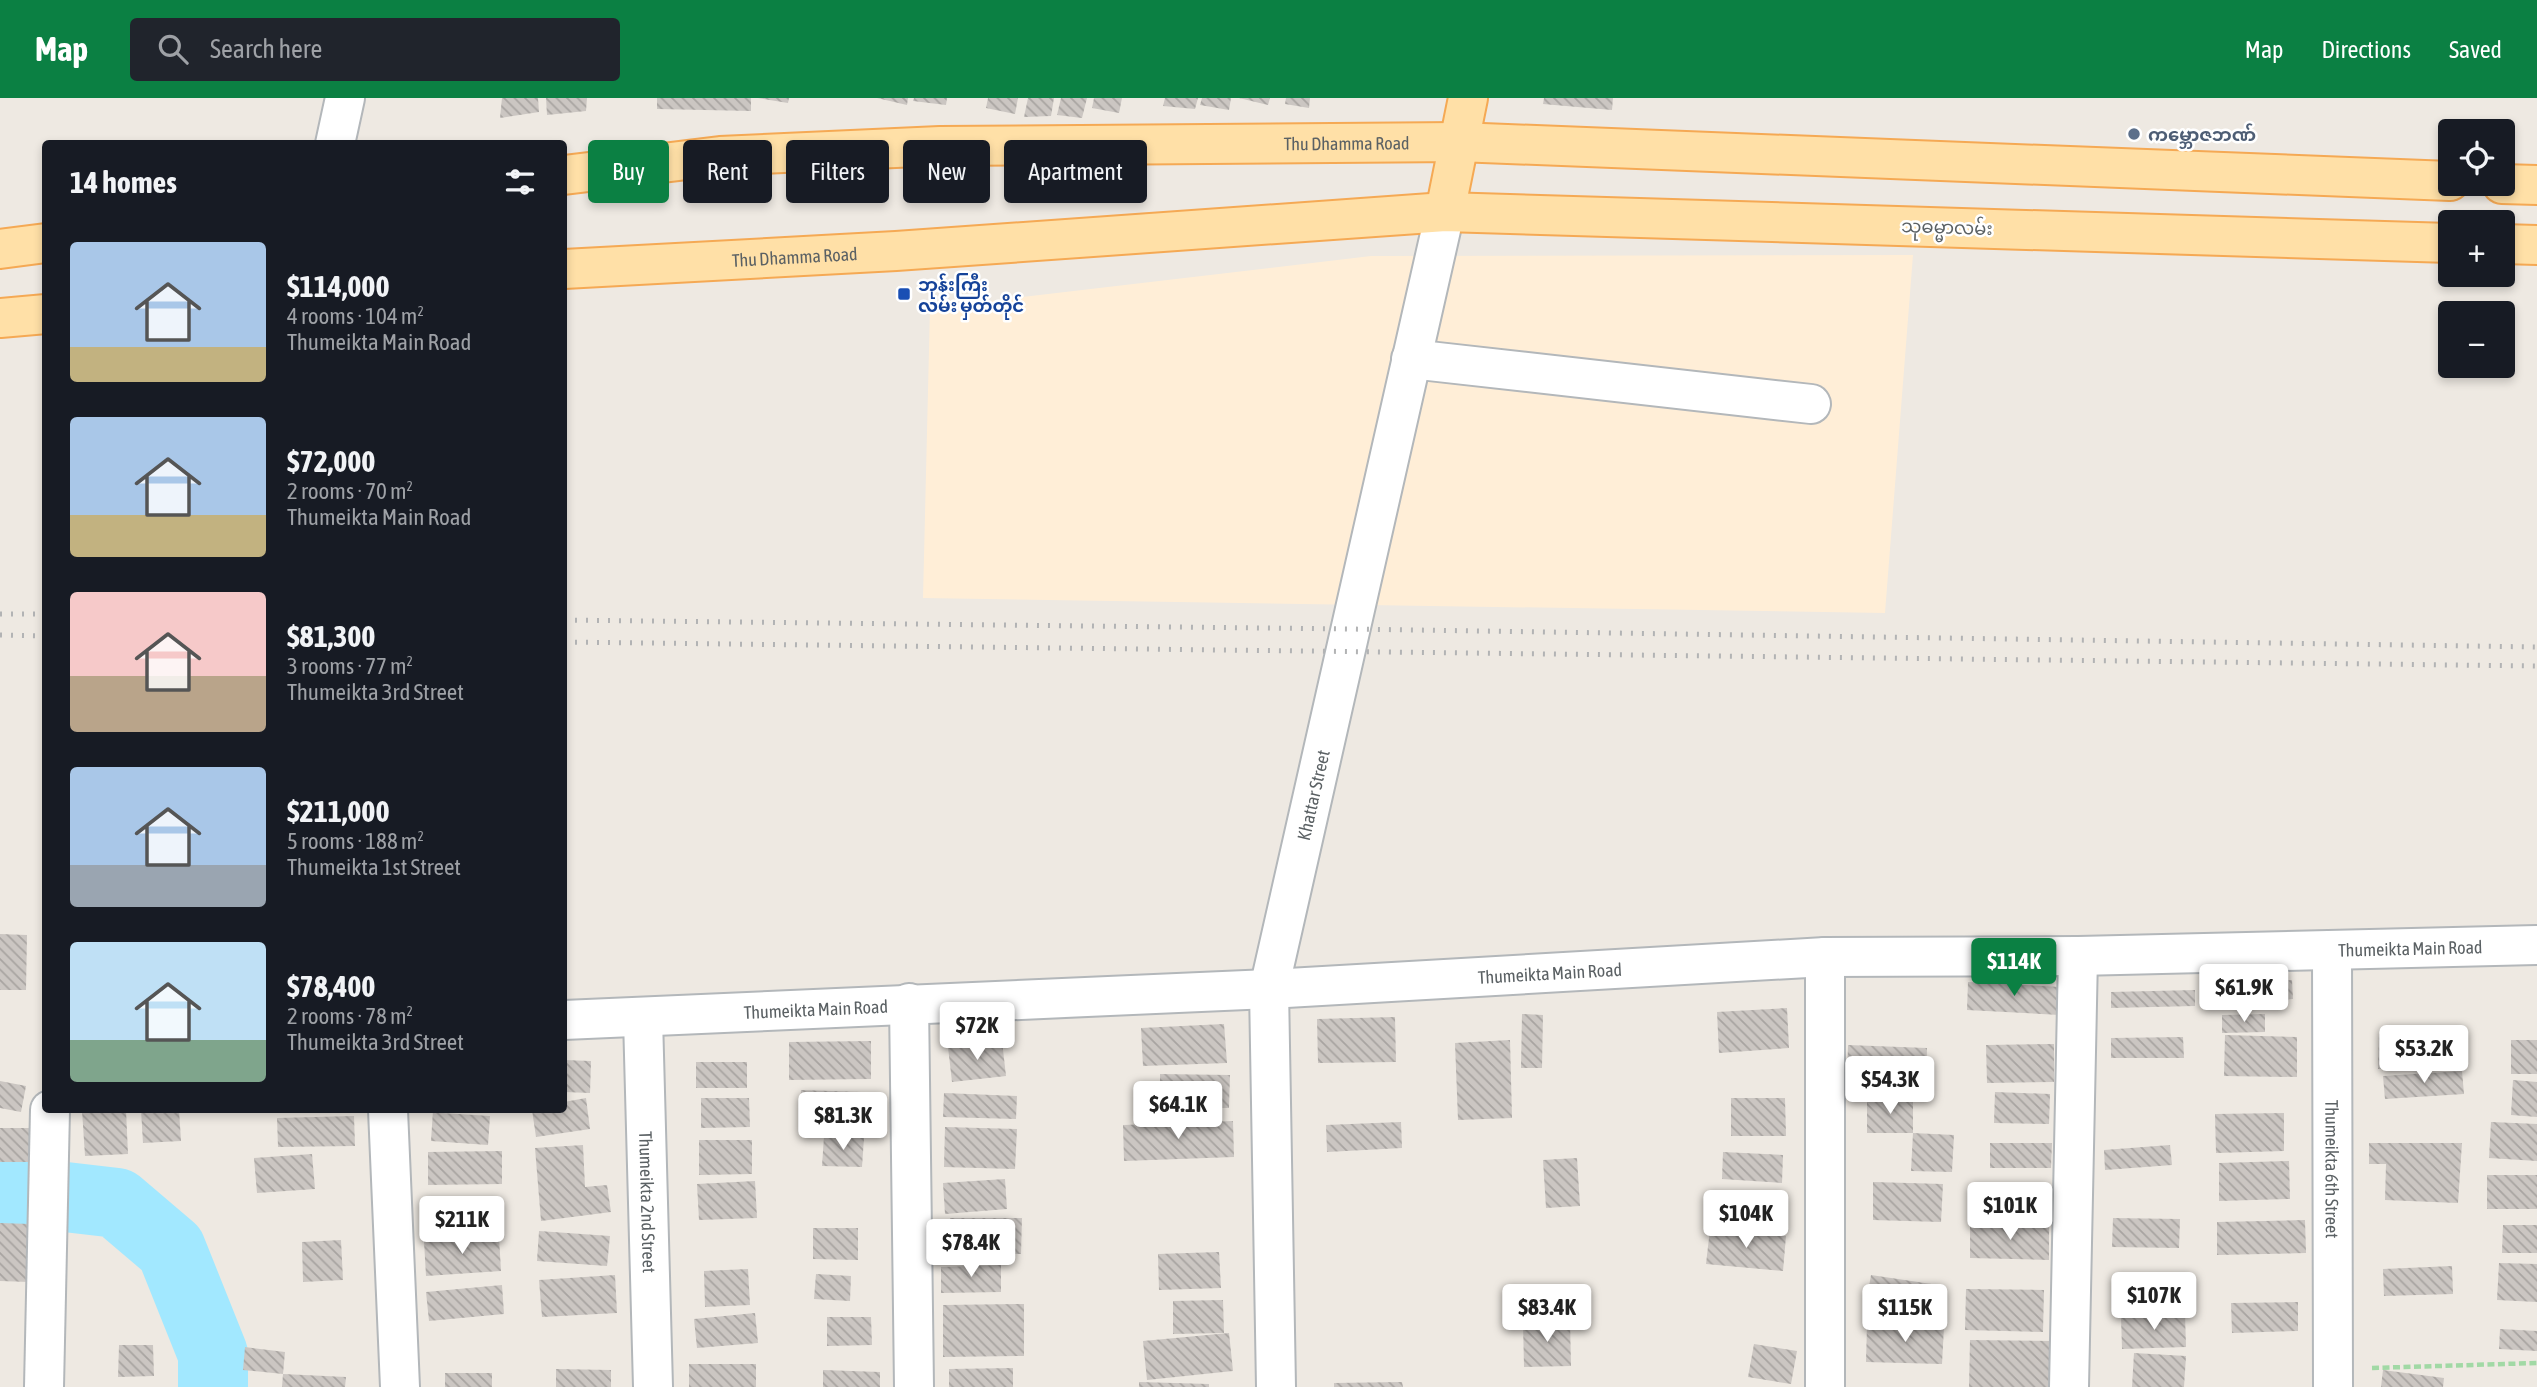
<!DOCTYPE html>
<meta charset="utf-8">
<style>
body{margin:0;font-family:"Asap Condensed","Noto Sans Myanmar",sans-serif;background:#20242c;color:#f1f3f6;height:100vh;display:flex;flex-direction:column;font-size:26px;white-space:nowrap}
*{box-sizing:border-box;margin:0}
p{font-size:23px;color:#9ea1a6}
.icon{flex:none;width:38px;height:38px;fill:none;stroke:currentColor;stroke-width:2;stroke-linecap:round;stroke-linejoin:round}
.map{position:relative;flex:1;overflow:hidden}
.side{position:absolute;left:42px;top:42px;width:525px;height:973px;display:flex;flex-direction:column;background:#171b24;border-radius:7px;box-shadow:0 4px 10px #0003}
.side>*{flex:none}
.banner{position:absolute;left:588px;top:42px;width:665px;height:63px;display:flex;gap:14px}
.buttons{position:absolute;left:2438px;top:21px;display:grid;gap:14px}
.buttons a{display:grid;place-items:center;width:77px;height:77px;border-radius:7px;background:#171b24;box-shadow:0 4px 10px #0003;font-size:35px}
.price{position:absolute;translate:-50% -60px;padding:0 16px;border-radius:7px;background:#fff;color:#222;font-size:23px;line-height:46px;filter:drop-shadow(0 2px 4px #0008)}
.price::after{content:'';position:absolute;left:50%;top:42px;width:21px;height:16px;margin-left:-10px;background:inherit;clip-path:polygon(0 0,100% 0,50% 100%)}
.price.selected{background:#0b8043;color:#fff}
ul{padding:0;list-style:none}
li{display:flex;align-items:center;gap:21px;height:175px;padding:0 28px}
li span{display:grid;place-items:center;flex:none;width:196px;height:140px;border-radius:7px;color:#555}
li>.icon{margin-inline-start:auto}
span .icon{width:84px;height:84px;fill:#fffc;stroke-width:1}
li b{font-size:30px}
h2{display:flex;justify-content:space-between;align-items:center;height:84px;padding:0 28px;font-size:30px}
.chip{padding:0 24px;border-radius:7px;background:#171b24;box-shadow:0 4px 10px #0003;font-size:24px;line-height:63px}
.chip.selected{background:#0b8043;color:#fff}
header{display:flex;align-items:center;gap:42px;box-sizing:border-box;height:98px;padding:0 35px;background:#0b8043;color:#fff}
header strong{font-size:33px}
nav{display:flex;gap:38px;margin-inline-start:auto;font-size:24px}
.search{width:490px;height:63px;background:#20242c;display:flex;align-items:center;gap:18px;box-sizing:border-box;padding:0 24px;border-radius:7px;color:#9ea1a6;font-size:26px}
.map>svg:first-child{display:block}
.commercial{fill:#ffeed7}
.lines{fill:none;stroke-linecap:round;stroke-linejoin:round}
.river{stroke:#a2e8ff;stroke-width:70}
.building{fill:url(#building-back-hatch)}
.minor-casing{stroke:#b3b7ba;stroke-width:42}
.major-casing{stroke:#f5a954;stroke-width:42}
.path{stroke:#a1d9a5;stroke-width:4.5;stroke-dasharray:7 3.5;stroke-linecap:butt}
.minor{stroke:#fff;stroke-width:38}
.major{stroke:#ffe0a7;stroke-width:38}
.rail{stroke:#b2b3b4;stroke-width:5;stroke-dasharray:2 9;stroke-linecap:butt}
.service-dot{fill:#5c6f8a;stroke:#fff;stroke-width:2.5}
.transit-dot{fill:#1a4fb4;stroke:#fff;stroke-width:2.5}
.labels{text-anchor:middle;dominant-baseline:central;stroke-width:5;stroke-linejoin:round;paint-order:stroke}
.service-label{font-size:18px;font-weight:bold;fill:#4e5e75;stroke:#fff;text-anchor:start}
.street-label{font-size:18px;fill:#5b6164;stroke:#fff}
.transit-label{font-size:18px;font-weight:bold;fill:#164399;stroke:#fff;text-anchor:start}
</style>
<header>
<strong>Map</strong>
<div class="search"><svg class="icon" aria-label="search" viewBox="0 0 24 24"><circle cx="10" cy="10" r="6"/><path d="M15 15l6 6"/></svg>Search here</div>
<nav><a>Map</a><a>Directions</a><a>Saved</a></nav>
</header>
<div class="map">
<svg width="2537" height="1289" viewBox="0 0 2537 1289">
<defs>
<pattern id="building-back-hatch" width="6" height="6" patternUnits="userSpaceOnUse" patternTransform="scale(1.75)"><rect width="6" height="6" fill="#cbc6c2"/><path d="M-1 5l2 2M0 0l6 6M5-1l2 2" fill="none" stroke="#a8a4a1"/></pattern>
</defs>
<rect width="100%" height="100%" fill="#eee9e2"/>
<!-- commercial -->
<path class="commercial" d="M1913 157 1885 515 923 500 930 210 1371 158Z"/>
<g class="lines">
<!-- river -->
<path class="river" d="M0 1095H31L117 1105 171 1151 213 1256V1289"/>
</g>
<!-- building -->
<g class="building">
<path d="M502 0H538L539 14 500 20Z"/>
<path d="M546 0H587L586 13 547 17Z"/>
<path d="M657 0H751V13L657 11Z"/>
<path d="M758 0H789L788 5Z"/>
<path d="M877 0H908L907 7Z"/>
<path d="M914 0H947L946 7 913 3Z"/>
<path d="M988 0H1018L1015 16 986 10Z"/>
<path d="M1028 0H1054L1051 18 1024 19Z"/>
<path d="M1061 0H1087L1082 20 1057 17Z"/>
<path d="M1094 0H1122L1119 15 1092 10Z"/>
<path d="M1165 0H1198L1195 11 1163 8Z"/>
<path d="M1202 0H1231L1229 12 1200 7Z"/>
<path d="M1239 0H1270L1268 7Z"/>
<path d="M1286 0H1310L1309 10 1285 6Z"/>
<path d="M1544 0H1613L1612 12 1543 6Z"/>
<path d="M0 836 27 837 26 892H0Z"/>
<path d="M2292 882 2293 901 2220 907 2218 887Z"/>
<path d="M1968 884 2061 889 2060 917 1967 912Z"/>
<path d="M2195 892V908L2111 910V894Z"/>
<path d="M1787 910 1789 950 1719 955 1717 914Z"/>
<path d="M1522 916 1543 917 1542 970H1521Z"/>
<path d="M2265 916V934L2222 935V917Z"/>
<path d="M1395 919 1396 964 1318 965 1317 921Z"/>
<path d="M1224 926 1227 965 1143 968 1141 930Z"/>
<path d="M2379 936 2455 937 2454 972 2378 971Z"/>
<path d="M2225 937 2297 939V979L2224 978Z"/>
<path d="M2183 939 2184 960H2111V940Z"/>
<path d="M1510 942 1512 1020 1458 1022 1455 945Z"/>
<rect x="2511" y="942" width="26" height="34"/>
<path d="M871 943V981L789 982V944Z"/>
<path d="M1002 943 1006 978 952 984 948 949Z"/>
<path d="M2054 946V984L1987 985 1986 947Z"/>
<path d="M1848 947 1927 950 1926 985 1847 981Z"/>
<path d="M564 962 591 963 590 995 564 994Z"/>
<rect x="696" y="964" width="51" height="26"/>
<path d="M2462 973 2464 996 2385 1001 2383 978Z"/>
<path d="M1160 976 1230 977 1229 1010H1160Z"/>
<path d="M2513 982 2537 984V1019L2511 1017Z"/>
<path d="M0 983 26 988 21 1014 0 1010Z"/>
<path d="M801 992 861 994 860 1027 799 1025Z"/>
<path d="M1995 994 2050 996 2049 1026 1994 1025Z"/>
<path d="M944 995 1017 998 1016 1021 943 1019Z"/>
<path d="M586 1000 590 1031 536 1039 532 1012H564V1004Z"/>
<path d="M701 1000H749L750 1029 701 1030Z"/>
<path d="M1731 1000H1785L1786 1038H1731Z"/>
<rect x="1867" y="1000" width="46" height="35"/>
<path d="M82 1012H126L128 1056 85 1058Z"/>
<path d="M141 1012H179L181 1043 143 1045Z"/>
<path d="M433 1012H497V1014L442 1015 490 1018 488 1047 431 1043Z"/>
<path d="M2284 1015V1053L2216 1055 2215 1016Z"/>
<path d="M354 1018 355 1048 278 1049 277 1020Z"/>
<path d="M1233 1023 1234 1059 1124 1063 1123 1027Z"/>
<path d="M1401 1024 1402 1050 1327 1054 1326 1027Z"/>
<path d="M2491 1024 2537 1026V1063L2489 1060Z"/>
<path d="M945 1029 1017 1031 1015 1071 944 1069Z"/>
<path d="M0 1030H34L33 1064H0Z"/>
<path d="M1913 1035 1954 1037 1952 1074 1911 1073Z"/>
<path d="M824 1038 864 1040 862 1069 822 1068Z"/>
<path d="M699 1042H752V1076L699 1077Z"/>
<path d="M1990 1045H2052L2051 1070H1990Z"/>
<path d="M2369 1045H2462L2458 1105 2385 1102 2386 1066H2369Z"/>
<path d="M583 1047 585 1089 607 1087 611 1114 541 1123 535 1050Z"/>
<path d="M2170 1047 2172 1067 2105 1072 2104 1052Z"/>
<path d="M502 1053V1086L428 1087V1054Z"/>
<path d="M1723 1054 1783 1057 1782 1085 1722 1081Z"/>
<path d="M312 1056 315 1091 257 1095 254 1060Z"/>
<path d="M1577 1060 1580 1108 1546 1110 1543 1062Z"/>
<path d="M2289 1063 2290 1101 2219 1103V1065Z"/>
<rect x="2487" y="1077" width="50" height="34"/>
<path d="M1005 1081 1007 1111 945 1116 943 1085Z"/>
<path d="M755 1083 757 1120 699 1122 697 1086Z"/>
<path d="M1873 1084 1943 1086 1941 1124 1873 1122Z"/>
<path d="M950 1120H1022L1021 1156 949 1155Z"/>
<path d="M2113 1120 2180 1121 2179 1150 2112 1149Z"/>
<path d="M2305 1122 2306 1155 2217 1157V1124Z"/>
<path d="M0 1125 31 1126 29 1184 0 1183Z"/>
<path d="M1970 1126 2049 1127V1162L1970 1160Z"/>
<path d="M2503 1127H2537V1155H2502Z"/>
<path d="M813 1130H858V1162L813 1161Z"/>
<path d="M1710 1131 1786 1138 1783 1173 1706 1166Z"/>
<path d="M539 1133 610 1138 607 1168 537 1163Z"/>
<path d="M499 1139 501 1173 426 1178 424 1143Z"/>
<path d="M341 1142 343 1182 303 1184 302 1144Z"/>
<path d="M1219 1154 1221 1190 1159 1192 1158 1156Z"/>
<path d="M2499 1165 2537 1166V1204L2497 1202Z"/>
<path d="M1001 1167V1194L941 1195V1169Z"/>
<path d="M2452 1168 2453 1196 2384 1198 2383 1171Z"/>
<path d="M748 1171 750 1207 705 1209 704 1173Z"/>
<path d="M816 1176 851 1178 850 1203 814 1201Z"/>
<path d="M615 1177 617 1215 542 1219 539 1182Z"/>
<path d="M1871 1177 1938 1187 1933 1217 1866 1206Z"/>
<path d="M2178 1178V1207L2117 1208V1179Z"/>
<path d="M502 1187 504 1216 429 1223 426 1194Z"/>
<path d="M1966 1191 2044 1192 2043 1234 1965 1232Z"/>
<path d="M1223 1202 1224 1235 1173 1236V1203Z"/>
<path d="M2298 1204V1233L2232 1235 2231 1205Z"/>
<path d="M1024 1206V1258L943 1259V1207Z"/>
<path d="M755 1215 758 1245 697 1250 694 1221Z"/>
<path d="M2185 1217 2186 1249 2122 1251 2121 1219Z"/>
<path d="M827 1219H871L872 1247 827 1248Z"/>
<path d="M1570 1223 1571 1268 1524 1269 1523 1224Z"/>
<path d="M1867 1227 1944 1229 1942 1266 1866 1264Z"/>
<path d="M2500 1231 2537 1233V1253L2499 1251Z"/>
<path d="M1229 1235 1233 1273 1147 1282 1143 1243Z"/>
<path d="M1970 1242 2053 1243 2052 1289H1969Z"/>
<path d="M1754 1246 1797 1253 1791 1286 1748 1279Z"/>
<path d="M119 1247H153L154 1278 118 1279Z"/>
<path d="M245 1249 285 1254 283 1276 243 1272Z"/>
<path d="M2134 1255 2186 1258 2184 1289H2132Z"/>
<rect x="689" y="1266" width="67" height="23"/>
<path d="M1013 1270V1289H949V1271Z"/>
<path d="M556 1271 611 1272V1289H556Z"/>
<path d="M823 1272 880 1274V1289H823Z"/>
<path d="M2383 1272 2444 1280 2443 1289H2381Z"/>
<rect x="445" y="1275" width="47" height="14"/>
<path d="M283 1276 346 1279 345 1289H282Z"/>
<path d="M1139 1284 1209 1286V1289H1139Z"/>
<path d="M1402 1284 1403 1289H1334V1285Z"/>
</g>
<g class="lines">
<!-- minor casing -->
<g class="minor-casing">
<g id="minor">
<path d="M335 46 345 0"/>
<path d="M1411 261 1811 306"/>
<path id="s1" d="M2332 854 2333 1289"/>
<path d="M909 905 914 1289"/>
<path id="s2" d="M643 920 653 1289"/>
<path id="s3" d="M564 922 1269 891 1825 859 2078 858 2537 847"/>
<path d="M388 1012 400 1289"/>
<path d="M44 1289 50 1012"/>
<path id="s4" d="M1276 1289 1269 891 1445 114"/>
<path d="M1825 1289V859"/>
<path d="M2069 1289 2078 858"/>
</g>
</g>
<!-- major casing -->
<g class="major-casing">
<g id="major">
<path id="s5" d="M564 77 720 58 940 48 1458 44 2450 83"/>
<path d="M2502 86 2537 87"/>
<path d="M1445 114 1468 0"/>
<path d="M2502 146 2537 147"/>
<path d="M0 151 46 145"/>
<path id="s6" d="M564 171 896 153 1445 114 2450 145"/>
<path d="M0 220 46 216"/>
</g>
</g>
<!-- path -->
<path class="path" d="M2372 1270 2537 1265"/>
<!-- minor -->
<use href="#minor" class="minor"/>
<!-- major -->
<use href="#major" class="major"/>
<!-- rail -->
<g class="rail">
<path d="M0 516H46"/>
<path d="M564 522 1349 531 2537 549"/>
<path d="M0 537 46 538"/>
<path d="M564 544 2537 568"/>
</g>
</g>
<!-- markers -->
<circle class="service-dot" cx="2134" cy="36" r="7"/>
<rect class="transit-dot" x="897" y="189" width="14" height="14" rx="3.5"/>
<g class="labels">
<!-- service labels -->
<g class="service-label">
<text x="2148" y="36">ကမ္ဘောဇဘဏ်</text>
</g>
<!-- street labels -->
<g class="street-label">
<text stroke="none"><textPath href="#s5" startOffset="784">Thu Dhamma Road</textPath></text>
<text transform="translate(1947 129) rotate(2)">သုဓမ္မာလမ်း</text>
<text stroke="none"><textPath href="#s6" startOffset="231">Thu Dhamma Road</textPath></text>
<text stroke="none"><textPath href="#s4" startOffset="597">Khattar Street</textPath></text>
<text stroke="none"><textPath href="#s3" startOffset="1848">Thumeikta Main Road</textPath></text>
<text stroke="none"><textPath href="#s3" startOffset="987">Thumeikta Main Road</textPath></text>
<text stroke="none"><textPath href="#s3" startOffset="252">Thumeikta Main Road</textPath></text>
<text stroke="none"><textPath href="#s1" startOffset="217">Thumeikta 6th Street</textPath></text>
<text stroke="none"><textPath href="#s2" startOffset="184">Thumeikta 2nd Street</textPath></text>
</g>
<!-- transit labels -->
<g class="transit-label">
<text x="918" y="186">ဘုန်းကြီး<tspan x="918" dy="21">လမ်း မှတ်တိုင်</tspan></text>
</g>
</g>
</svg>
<div class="buttons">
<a><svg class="icon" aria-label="locate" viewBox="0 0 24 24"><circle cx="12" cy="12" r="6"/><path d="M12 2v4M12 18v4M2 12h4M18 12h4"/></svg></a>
<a>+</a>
<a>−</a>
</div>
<b class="price selected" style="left:2014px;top:900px">$114K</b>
<b class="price" style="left:2244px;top:926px">$61.9K</b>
<b class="price" style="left:977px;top:964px">$72K</b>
<b class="price" style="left:2424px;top:987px">$53.2K</b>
<b class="price" style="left:1890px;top:1018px">$54.3K</b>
<b class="price" style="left:1178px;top:1043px">$64.1K</b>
<b class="price" style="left:843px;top:1054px">$81.3K</b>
<b class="price" style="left:2010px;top:1144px">$101K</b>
<b class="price" style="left:1746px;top:1152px">$104K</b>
<b class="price" style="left:462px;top:1158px">$211K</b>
<b class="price" style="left:971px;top:1181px">$78.4K</b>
<b class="price" style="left:2154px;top:1234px">$107K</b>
<b class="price" style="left:1547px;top:1246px">$83.4K</b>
<b class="price" style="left:1905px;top:1246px">$115K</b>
<div class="banner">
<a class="chip selected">Buy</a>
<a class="chip">Rent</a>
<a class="chip">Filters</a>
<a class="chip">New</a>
<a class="chip">Apartment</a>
</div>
<section class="side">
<h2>14 homes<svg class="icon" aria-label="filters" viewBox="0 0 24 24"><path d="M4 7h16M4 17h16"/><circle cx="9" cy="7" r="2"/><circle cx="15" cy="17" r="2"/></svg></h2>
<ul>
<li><span style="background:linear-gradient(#a9c7e8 75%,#c2b280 0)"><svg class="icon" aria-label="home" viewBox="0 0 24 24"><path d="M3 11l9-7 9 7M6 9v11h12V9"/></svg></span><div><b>$114,000</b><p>4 rooms · 104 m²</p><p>Thumeikta Main Road</p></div></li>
<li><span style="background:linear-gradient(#a9c7e8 70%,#c2b280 0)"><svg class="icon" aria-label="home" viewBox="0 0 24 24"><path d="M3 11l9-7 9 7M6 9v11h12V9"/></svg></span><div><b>$72,000</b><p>2 rooms · 70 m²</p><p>Thumeikta Main Road</p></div></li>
<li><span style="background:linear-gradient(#f6c9c9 60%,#b9a48a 0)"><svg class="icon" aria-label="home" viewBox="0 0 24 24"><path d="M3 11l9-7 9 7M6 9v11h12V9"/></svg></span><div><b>$81,300</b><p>3 rooms · 77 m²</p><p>Thumeikta 3rd Street</p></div></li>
<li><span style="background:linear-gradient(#a9c7e8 70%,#9aa5b1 0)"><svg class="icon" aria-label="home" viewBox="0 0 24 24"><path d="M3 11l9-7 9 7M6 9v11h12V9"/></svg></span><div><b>$211,000</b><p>5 rooms · 188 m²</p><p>Thumeikta 1st Street</p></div></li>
<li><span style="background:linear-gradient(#bfe0f5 70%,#7fa58c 0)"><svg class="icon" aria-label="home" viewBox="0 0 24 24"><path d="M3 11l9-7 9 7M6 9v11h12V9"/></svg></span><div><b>$78,400</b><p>2 rooms · 78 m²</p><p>Thumeikta 3rd Street</p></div></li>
</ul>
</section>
</div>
